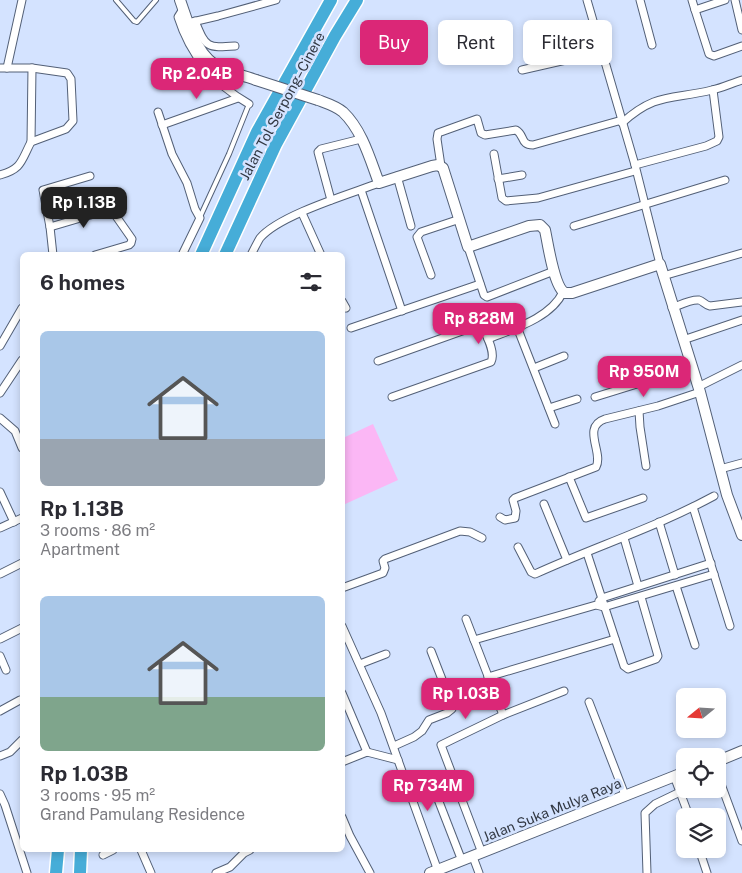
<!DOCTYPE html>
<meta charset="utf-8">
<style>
body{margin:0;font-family:"Public Sans",sans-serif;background:#f2f2f3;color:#2b2b33;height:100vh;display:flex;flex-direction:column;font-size:19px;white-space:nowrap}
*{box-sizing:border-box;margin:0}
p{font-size:16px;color:#7c7c81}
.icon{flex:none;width:28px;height:28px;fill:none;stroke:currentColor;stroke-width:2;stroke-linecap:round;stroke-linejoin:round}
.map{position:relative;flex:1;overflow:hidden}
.drawer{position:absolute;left:20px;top:252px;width:325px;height:600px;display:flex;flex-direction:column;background:#fff;border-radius:8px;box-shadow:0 2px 8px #0003}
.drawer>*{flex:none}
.banner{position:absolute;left:360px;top:20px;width:306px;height:45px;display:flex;gap:10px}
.needle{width:32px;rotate:252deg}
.controls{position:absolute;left:676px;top:688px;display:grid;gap:10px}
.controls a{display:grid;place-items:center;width:50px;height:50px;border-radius:8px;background:#fff;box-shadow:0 2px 8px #0003;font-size:25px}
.price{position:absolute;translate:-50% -42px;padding:0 11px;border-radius:10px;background:#db2777;color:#fff;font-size:16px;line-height:32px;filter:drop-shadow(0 1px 2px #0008)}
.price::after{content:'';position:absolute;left:50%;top:30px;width:15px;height:11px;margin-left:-8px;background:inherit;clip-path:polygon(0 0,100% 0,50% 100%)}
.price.active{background:#222;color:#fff}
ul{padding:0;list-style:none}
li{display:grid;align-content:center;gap:10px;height:265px;padding:0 20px}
li span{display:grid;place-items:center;height:155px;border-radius:8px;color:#555}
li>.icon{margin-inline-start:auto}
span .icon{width:90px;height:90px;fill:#fffc;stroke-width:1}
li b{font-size:21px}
h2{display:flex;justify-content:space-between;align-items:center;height:60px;padding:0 20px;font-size:21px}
.chip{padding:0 18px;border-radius:8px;background:#fff;box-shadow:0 2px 8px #0003;font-size:18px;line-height:45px}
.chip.active{background:#db2777;color:#fff}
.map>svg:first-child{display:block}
.green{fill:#fbb7f5}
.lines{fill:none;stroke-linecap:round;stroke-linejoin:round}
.lane-casing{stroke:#536077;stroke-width:6}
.street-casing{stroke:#536077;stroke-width:9}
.secondary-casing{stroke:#536077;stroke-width:12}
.highway-casing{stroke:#fff;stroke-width:15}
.lane{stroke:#fff;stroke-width:4}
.street{stroke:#fff;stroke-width:7}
.secondary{stroke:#fff;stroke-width:10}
.highway{stroke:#46add8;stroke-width:12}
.secondary-bridge-casing{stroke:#536077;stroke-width:12;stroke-linecap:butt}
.secondary-bridge{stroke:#fff;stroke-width:10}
.labels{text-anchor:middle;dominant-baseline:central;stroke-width:5;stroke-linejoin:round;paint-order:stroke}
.street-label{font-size:14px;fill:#323843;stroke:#d4e3ff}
</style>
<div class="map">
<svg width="742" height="873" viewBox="0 0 742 873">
<rect width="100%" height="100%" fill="#d4e3ff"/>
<!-- green -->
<path class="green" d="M373 424 398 480 343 505V438Z"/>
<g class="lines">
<!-- lane casing -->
<g class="lane-casing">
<g id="lane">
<path d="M116 0 134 21 137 22 156 0"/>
<path d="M200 217 229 154 249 104"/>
</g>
</g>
<!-- street casing -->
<g class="street-casing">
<g id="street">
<path d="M587 0 635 165 660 264"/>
<path d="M640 0 652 45"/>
<path d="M692 0 695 10 725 0"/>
<path d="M735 0 742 30"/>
<path d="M183 9 178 17C190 55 214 84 249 104"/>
<path d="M695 10 709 54 714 56 742 46"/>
<path d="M195 21C206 48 207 48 235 46"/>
<path d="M188 23 218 16 276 0"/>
<path d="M0 68H32L67 73 71 79 73 121 66 129 31 142C21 161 22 169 0 175"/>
<path d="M7 68 22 0"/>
<path d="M522 70 601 52"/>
<path d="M158 112 172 154 187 183 195 209 200 218 182 255"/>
<path d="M622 123C656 92 672 100 712 90 722 88 732 83 742 80"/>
<path d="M162 125 238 98"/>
<path d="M31 142 32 68"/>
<path d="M494 154 502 198 506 201 538 198 635 171"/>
<path d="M635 165 706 146 717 141 719 137 713 90"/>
<path d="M441 166 437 139 438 133 477 119 481 133 485 135 516 130C525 135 520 145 533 145L622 120"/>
<path d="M397 176 411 226"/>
<path d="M498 179 522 175"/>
<path d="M361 190 402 311"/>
<path d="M331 200 318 152 321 149 361 139"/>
<path d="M302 213 321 255"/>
<path d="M574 226 725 180"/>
<path d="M50 227 111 209 132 239 131 243 129 245 95 255"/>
<path d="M468 247 484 295 487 297 554 271"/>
<path d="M53 255 50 227 43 190 90 176"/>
<path d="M251 255C254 249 257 243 260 238 279 215 350 194 379 183"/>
<path d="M431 275 417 237 421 232 460 219"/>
<path d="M663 276 742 253"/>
<path d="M342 301 346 308"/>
<path d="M672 308C680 305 691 299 699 300 703 301 705 305 710 306L742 302"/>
<path d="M517 327 555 424"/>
<path d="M351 328 480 284"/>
<path d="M488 339C513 329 551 318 563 292"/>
<path d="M683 340 742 320"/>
<path d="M0 346 22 308"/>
<path d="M378 361 479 325 482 326C486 335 496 352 491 362L392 397"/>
<path d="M534 368 564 356"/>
<path d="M698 387 742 365"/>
<path d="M0 393 22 360"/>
<path d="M595 397 692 367"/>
<path d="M549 408 577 399"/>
<path d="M639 411 640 427 646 466"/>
<path d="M0 418 15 431 22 448"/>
<path d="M720 469 742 463"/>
<path d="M569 477 586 518 643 498"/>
<path d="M0 492 14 522"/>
<path d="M544 504 567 560"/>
<path d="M693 507 730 626"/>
<path d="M500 517 505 520 515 518 516 511 513 500 515 498 596 467C604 453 581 427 605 419L658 406 700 392"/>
<path d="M659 522 675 575"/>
<path d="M0 528 22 518"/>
<path d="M624 538 638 586"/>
<path d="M518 547 531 572 535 574C594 547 657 527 714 496"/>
<path d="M587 553 624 666 628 669 656 659 658 656 641 597"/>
<path d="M0 574 22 563"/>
<path d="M676 586 695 645"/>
<path d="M342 588 383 573 385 568 383 561 385 559 460 531 470 532 482 538"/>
<path d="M599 601 602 598 711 563"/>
<path d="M466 619 503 715"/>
<path d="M342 626 381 713 438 871"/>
<path d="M0 639 22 628"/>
<path d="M474 640 596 605 604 607 714 574"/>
<path d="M0 656 6 670"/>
<path d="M360 664 386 654"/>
<path d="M488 677 615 639"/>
<path d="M342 693 367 752"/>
<path d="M589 702 625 795"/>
<path d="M0 711 20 700"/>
<path d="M394 746 414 737 422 731 429 720 447 713 452 709V705L431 651"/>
<path d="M367 752 398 760"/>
<path d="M0 756 10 752 22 740"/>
<path d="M342 762 367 752"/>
<path d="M674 776 689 816"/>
<path d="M718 776 742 841"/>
<path d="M434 789 462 861"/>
<path d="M0 794 5 805 27 873"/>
<path d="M342 817 350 836 370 873"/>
<path d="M699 849 707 873"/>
<path d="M141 850 151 873"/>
<path d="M482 853 441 745 503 715 564 691"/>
<path d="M103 855 113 850"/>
<path d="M473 857 479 873"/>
<path d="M216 873 230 867 244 853 250 850"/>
<path d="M647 873 645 813 655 804 680 792"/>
</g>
</g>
<!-- secondary casing -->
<g class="secondary-casing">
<g id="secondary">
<path d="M180 0C189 25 196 57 222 69 233 73 245 76 256 80"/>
<path d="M318 100C326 103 336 106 343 112 362 130 370 159 379 183L432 166 438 165 443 168 468 247 529 226 540 225 545 230C548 244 554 287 565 293H572L660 264 700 392 727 495 742 535"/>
<path d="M718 761 742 751"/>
<path d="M430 873 685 772"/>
</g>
</g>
<!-- highway casing -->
<g class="highway-casing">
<g id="highway">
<path d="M201 255 257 132 331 0"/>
<path d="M225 255 276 144 335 36 357 0"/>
<path d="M56 873 58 850"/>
<path d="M80 873 81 850"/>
</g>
</g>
<!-- lane -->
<use href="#lane" class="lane"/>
<!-- street -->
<use href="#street" class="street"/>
<!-- secondary -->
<use href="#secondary" class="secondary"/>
<!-- highway -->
<use href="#highway" class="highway"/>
<!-- secondary-bridge casing -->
<g class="secondary-bridge-casing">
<path id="secondary-bridge" d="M256 80 318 100"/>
</g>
<!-- secondary-bridge -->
<use href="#secondary-bridge" class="secondary-bridge"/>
</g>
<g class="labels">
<!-- street labels -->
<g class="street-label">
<text transform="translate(282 106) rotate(-62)">Jalan Tol Serpong–Cinere</text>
<text transform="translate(552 810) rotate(-22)">Jalan Suka Mulya Raya</text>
</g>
</g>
</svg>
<div class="controls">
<a><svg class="needle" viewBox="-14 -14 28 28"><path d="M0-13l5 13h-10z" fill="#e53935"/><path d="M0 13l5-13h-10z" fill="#7c7c81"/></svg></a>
<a><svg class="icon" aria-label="locate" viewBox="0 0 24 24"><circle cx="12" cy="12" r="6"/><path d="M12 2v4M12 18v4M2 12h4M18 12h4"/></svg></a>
<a><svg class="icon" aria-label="layers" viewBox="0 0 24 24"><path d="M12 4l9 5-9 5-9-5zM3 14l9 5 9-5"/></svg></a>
</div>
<b class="price" style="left:197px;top:100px">Rp 2.04B</b>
<b class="price active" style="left:84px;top:229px">Rp 1.13B</b>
<b class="price" style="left:479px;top:345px">Rp 828M</b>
<b class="price" style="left:644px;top:398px">Rp 950M</b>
<b class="price" style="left:466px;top:720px">Rp 1.03B</b>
<b class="price" style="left:428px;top:812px">Rp 734M</b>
<div class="banner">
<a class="chip active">Buy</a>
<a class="chip">Rent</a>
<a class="chip">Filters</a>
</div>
<section class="drawer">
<h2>6 homes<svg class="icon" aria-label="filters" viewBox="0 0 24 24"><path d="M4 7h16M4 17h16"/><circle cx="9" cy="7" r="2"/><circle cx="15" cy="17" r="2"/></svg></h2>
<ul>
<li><span style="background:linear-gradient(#a9c7e8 70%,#9aa5b1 0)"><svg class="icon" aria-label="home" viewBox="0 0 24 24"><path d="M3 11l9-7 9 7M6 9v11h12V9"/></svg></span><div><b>Rp 1.13B</b><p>3 rooms · 86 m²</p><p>Apartment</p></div></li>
<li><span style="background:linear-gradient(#a9c7e8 65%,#7fa58c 0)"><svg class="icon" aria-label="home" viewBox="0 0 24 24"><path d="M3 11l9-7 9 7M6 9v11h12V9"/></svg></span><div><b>Rp 1.03B</b><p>3 rooms · 95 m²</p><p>Grand Pamulang Residence</p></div></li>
</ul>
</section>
</div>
